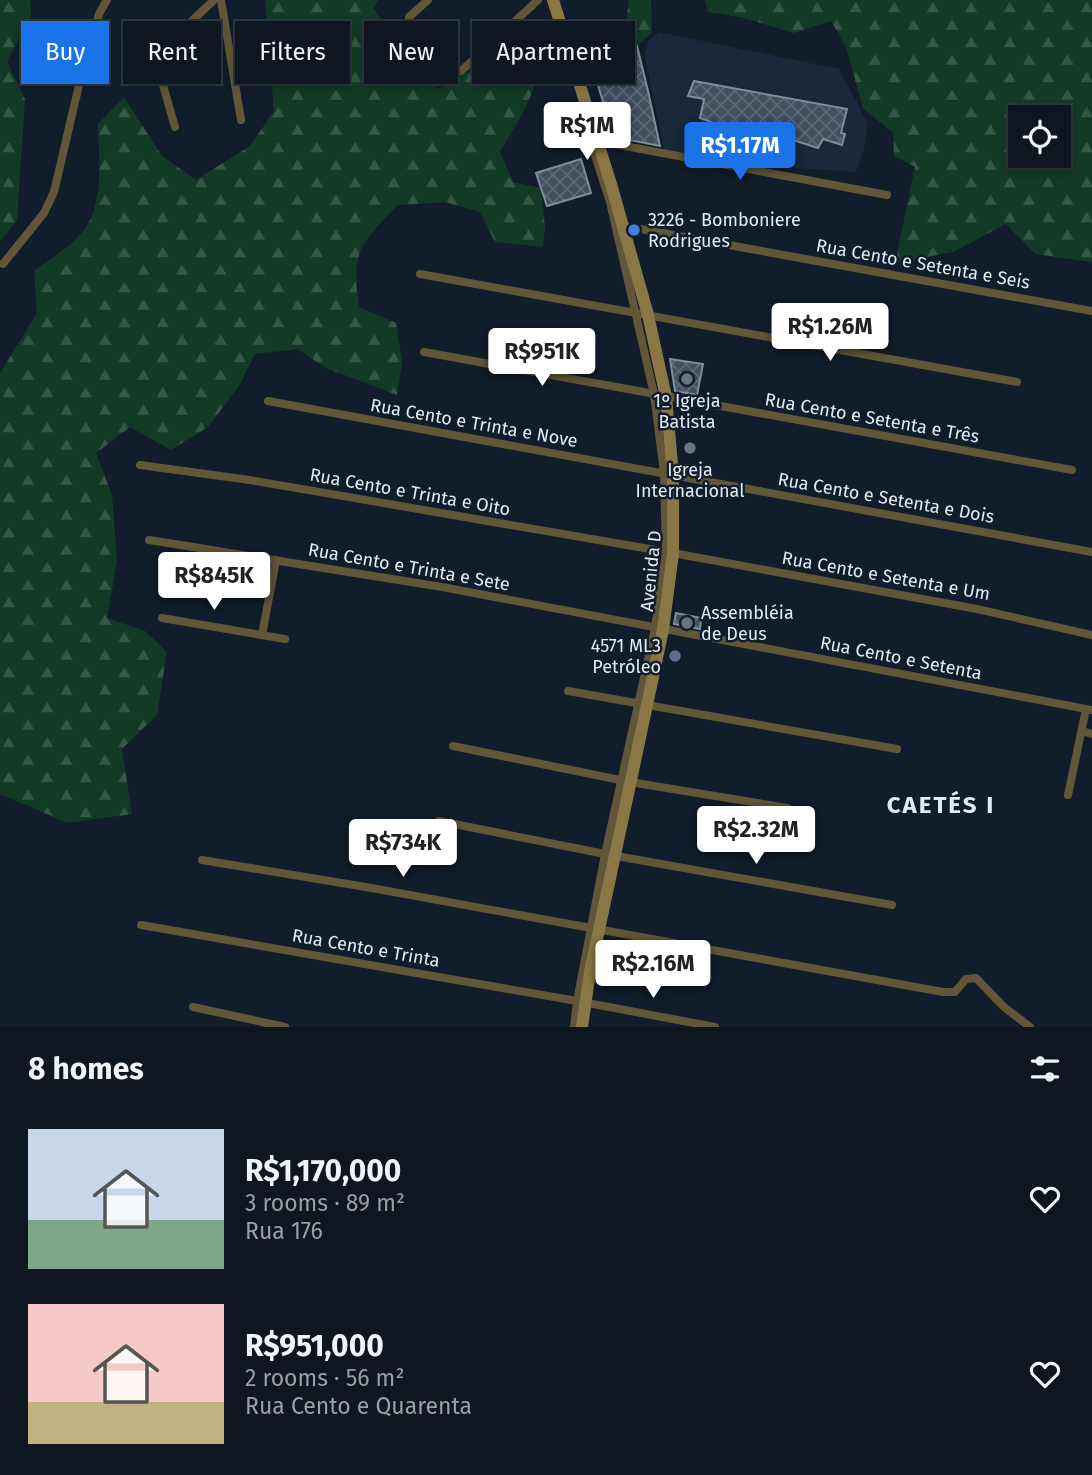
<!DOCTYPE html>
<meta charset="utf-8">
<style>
body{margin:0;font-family:"Fira Sans",sans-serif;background:#171f29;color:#f1f3f6;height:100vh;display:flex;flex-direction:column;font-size:26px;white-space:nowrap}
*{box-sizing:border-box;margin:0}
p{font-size:23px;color:#9b9fa5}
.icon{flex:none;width:38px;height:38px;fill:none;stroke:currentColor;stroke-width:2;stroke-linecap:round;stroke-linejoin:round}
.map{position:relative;height:1027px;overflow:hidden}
.side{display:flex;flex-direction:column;background:#0e1620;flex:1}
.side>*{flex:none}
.banner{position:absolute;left:21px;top:21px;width:700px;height:63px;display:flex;gap:14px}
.buttons{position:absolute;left:1008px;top:105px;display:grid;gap:14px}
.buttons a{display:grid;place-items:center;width:63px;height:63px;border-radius:0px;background:#0e1620;box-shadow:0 4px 10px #0003,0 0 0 2px #2e353e;font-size:35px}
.price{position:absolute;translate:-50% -60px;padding:0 16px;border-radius:7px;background:#fff;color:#222;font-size:23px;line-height:46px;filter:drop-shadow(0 2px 4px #0008)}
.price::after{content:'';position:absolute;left:50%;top:42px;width:21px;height:16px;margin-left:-10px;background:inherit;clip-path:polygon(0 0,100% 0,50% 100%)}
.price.on{background:#1a73e8;color:#fff}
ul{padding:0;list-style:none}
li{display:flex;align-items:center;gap:21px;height:175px;padding:0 28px}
li span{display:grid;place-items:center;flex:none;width:196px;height:140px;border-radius:0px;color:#555}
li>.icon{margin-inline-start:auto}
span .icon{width:84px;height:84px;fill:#fffc;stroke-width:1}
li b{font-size:30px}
h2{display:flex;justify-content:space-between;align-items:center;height:84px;padding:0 28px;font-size:30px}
.pill{padding:0 24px;border-radius:0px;background:#0e1620;box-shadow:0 4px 10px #0003,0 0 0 2px #2e353e;font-size:24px;line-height:63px}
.pill.on{background:#1a73e8;color:#fff}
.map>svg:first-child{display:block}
.built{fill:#19283a}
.forest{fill:url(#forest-firs);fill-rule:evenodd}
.building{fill:url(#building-cross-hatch);stroke:#7f8d9e;stroke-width:2}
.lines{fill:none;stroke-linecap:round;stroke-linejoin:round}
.street{stroke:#625638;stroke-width:8}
.secondary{stroke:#8a7745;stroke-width:12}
.shop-dot{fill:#3f7fe0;stroke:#121d2b;stroke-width:2.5}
.worship-dot{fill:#6b7280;stroke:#121d2b;stroke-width:2.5}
.service-dot{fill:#5c6f8a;stroke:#121d2b;stroke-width:2.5}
.labels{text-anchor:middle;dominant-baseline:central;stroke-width:5;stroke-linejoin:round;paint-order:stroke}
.poi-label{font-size:18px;fill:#e2eaf3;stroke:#121d2b;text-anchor:start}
.street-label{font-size:18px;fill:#e2eaf3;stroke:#121d2b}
.district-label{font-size:24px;font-weight:bold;letter-spacing:2px;fill:#e2eaf3;stroke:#121d2b}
</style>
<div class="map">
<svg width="1092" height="1027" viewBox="0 0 1092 1027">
<defs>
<pattern id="forest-firs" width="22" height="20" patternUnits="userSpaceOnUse" patternTransform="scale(1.75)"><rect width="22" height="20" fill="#123a26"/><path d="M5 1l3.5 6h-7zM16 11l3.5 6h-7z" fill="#345746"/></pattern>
<pattern id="building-cross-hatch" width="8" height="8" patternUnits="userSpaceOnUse" patternTransform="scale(1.75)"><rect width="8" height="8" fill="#424f5e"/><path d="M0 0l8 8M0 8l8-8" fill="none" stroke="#5d6876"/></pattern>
</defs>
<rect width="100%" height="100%" fill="#121d2b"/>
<!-- built -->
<path class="built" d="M659 32 839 69 868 124 864 149 856 172 780 167 664 150 645 58 648 41Z"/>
<!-- forest -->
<g class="forest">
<path d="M0 0H30L31 16 7 61 25 99 17 220 0 242Z"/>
<path d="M265 0H379L373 8 406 55 438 89 525 41 544 60C534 94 518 123 500 152L513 182 541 188 545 227 543 247 495 242 480 212 445 202 398 205C360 244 351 251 359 307L396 323 402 362 397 395 326 368 298 349 255 354 239 386 208 427 171 450 130 427 96 453 112 495 117 560 107 618 145 631 167 652 157 715 122 749 132 814 68 823 0 794V373L37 313 34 271C48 260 65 251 77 238 106 210 99 161 98 124L124 97 162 156 196 180 250 146 274 111Z"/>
<path d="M629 0H651L652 32 637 46 627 17Z"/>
<path d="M705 0H1092V262L1035 254 1006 224 953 252 895 263 915 167 894 156 893 133 863 108 846 47 831 21 794 33 740 17 708 12ZM1020 117H1059V156H1020Z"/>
</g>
<!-- building -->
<g class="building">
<path d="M637 46 648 91 660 146 614 137 590 60Z"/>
<path d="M694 81 847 109 841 133 845 134 842 145 823 139 818 148 774 134 767 148 704 135 711 122 700 118 704 99 688 96Z"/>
<path d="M581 159 591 193 547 206 536 173Z"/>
<path d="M670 359 703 364 697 395 675 391Z"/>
<path d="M676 613 701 618 700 629 674 624Z"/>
</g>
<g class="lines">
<!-- street -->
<g class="street">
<path d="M221 0 241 120"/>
<path d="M409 17 428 0"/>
<path d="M461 71 538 0"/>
<path d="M175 127 157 64V56L162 49 214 0"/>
<path d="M598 141 887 195"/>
<path d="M624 226 1092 311"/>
<path d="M3 264 44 213 54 192 86 55 99 14 107 0"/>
<path d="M420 274 1017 382"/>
<path d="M424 352 1072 470"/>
<path d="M268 401 1092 552"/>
<path d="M140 465 250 480 673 553 977 609 1092 635"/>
<path d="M149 540 442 587 1092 710"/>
<path d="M162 618 285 639"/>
<path d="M262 635 276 560"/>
<path d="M568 691 897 749"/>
<path d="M1082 731 1092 734"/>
<path d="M453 746 630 782 788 808"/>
<path d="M1068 795 1086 709"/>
<path d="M439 821 605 854 892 905"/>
<path d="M202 860 366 887 943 992H955L966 979 976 978 1004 1007 1030 1027"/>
<path d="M141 925 577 1001 715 1027"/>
<path d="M193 1007 285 1027"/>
<path d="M574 1027 577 1001 605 854 655 628 666 552 664 473 654 394 610 202 591 143"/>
</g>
<!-- secondary -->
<path class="secondary" d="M553 0 611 184 648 315 666 397 673 475V553L663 630 590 972 582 1027"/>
</g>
<!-- markers -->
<circle class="shop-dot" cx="634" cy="230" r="7"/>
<g class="worship-dot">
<circle cx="687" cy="379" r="7"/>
<circle cx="690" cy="448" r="7"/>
<circle cx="687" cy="623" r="7"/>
</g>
<circle class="service-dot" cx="675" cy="656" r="7"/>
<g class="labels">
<!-- poi labels -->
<g class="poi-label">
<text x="648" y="220">3226 - Bomboniere<tspan x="648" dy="21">Rodrigues</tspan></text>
<text x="687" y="401" text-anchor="middle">1º Igreja<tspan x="687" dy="21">Batista</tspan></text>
<text x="690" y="470" text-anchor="middle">Igreja<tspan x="690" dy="21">Internacional</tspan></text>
<text x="701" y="613">Assembléia<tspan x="701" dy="21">de Deus</tspan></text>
<text x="661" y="646" text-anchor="end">4571 ML3<tspan x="661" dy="21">Petróleo</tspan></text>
</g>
<!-- street labels -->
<g class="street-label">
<text transform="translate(923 264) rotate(10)">Rua Cento e Setenta e Seis</text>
<text transform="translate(872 418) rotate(10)">Rua Cento e Setenta e Três</text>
<text transform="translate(474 423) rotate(10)">Rua Cento e Trinta e Nove</text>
<text transform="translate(410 492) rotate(10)">Rua Cento e Trinta e Oito</text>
<text transform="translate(886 498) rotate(10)">Rua Cento e Setenta e Dois</text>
<text transform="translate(409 567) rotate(10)">Rua Cento e Trinta e Sete</text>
<text transform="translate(651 571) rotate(-84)">Avenida D</text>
<text transform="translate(886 576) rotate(10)">Rua Cento e Setenta e Um</text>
<text transform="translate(901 658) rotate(11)">Rua Cento e Setenta</text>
<text transform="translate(366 948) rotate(10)">Rua Cento e Trinta</text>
</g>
<!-- district labels -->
<g class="district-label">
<text x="941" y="805">CAETÉS I</text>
</g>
</g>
</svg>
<div class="buttons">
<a><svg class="icon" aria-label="locate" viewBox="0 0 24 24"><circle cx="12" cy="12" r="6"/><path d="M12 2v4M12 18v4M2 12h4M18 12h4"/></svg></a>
</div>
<b class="price" style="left:587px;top:162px">R$1M</b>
<b class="price on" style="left:740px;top:182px">R$1.17M</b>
<b class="price" style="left:830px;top:363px">R$1.26M</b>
<b class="price" style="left:542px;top:388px">R$951K</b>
<b class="price" style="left:214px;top:612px">R$845K</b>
<b class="price" style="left:756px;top:866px">R$2.32M</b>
<b class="price" style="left:403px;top:879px">R$734K</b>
<b class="price" style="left:653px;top:1000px">R$2.16M</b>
<div class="banner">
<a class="pill on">Buy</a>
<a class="pill">Rent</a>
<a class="pill">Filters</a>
<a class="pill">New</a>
<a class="pill">Apartment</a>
</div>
</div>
<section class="side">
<h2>8 homes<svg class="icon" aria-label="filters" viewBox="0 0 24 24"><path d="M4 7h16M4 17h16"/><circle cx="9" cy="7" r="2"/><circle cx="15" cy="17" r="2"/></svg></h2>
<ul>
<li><span style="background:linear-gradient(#c9d6e8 65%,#7fa58c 0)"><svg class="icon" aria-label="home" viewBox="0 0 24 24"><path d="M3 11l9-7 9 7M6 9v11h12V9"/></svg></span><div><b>R$1,170,000</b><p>3 rooms · 89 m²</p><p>Rua 176</p></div><svg class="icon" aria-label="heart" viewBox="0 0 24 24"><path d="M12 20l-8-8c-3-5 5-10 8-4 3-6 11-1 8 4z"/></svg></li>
<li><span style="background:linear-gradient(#f6c9c9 70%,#c2b280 0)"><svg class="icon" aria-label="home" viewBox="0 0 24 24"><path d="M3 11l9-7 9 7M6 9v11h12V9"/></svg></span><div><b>R$951,000</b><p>2 rooms · 56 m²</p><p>Rua Cento e Quarenta</p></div><svg class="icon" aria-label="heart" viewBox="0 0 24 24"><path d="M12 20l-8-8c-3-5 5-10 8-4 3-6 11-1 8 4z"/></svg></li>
</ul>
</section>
